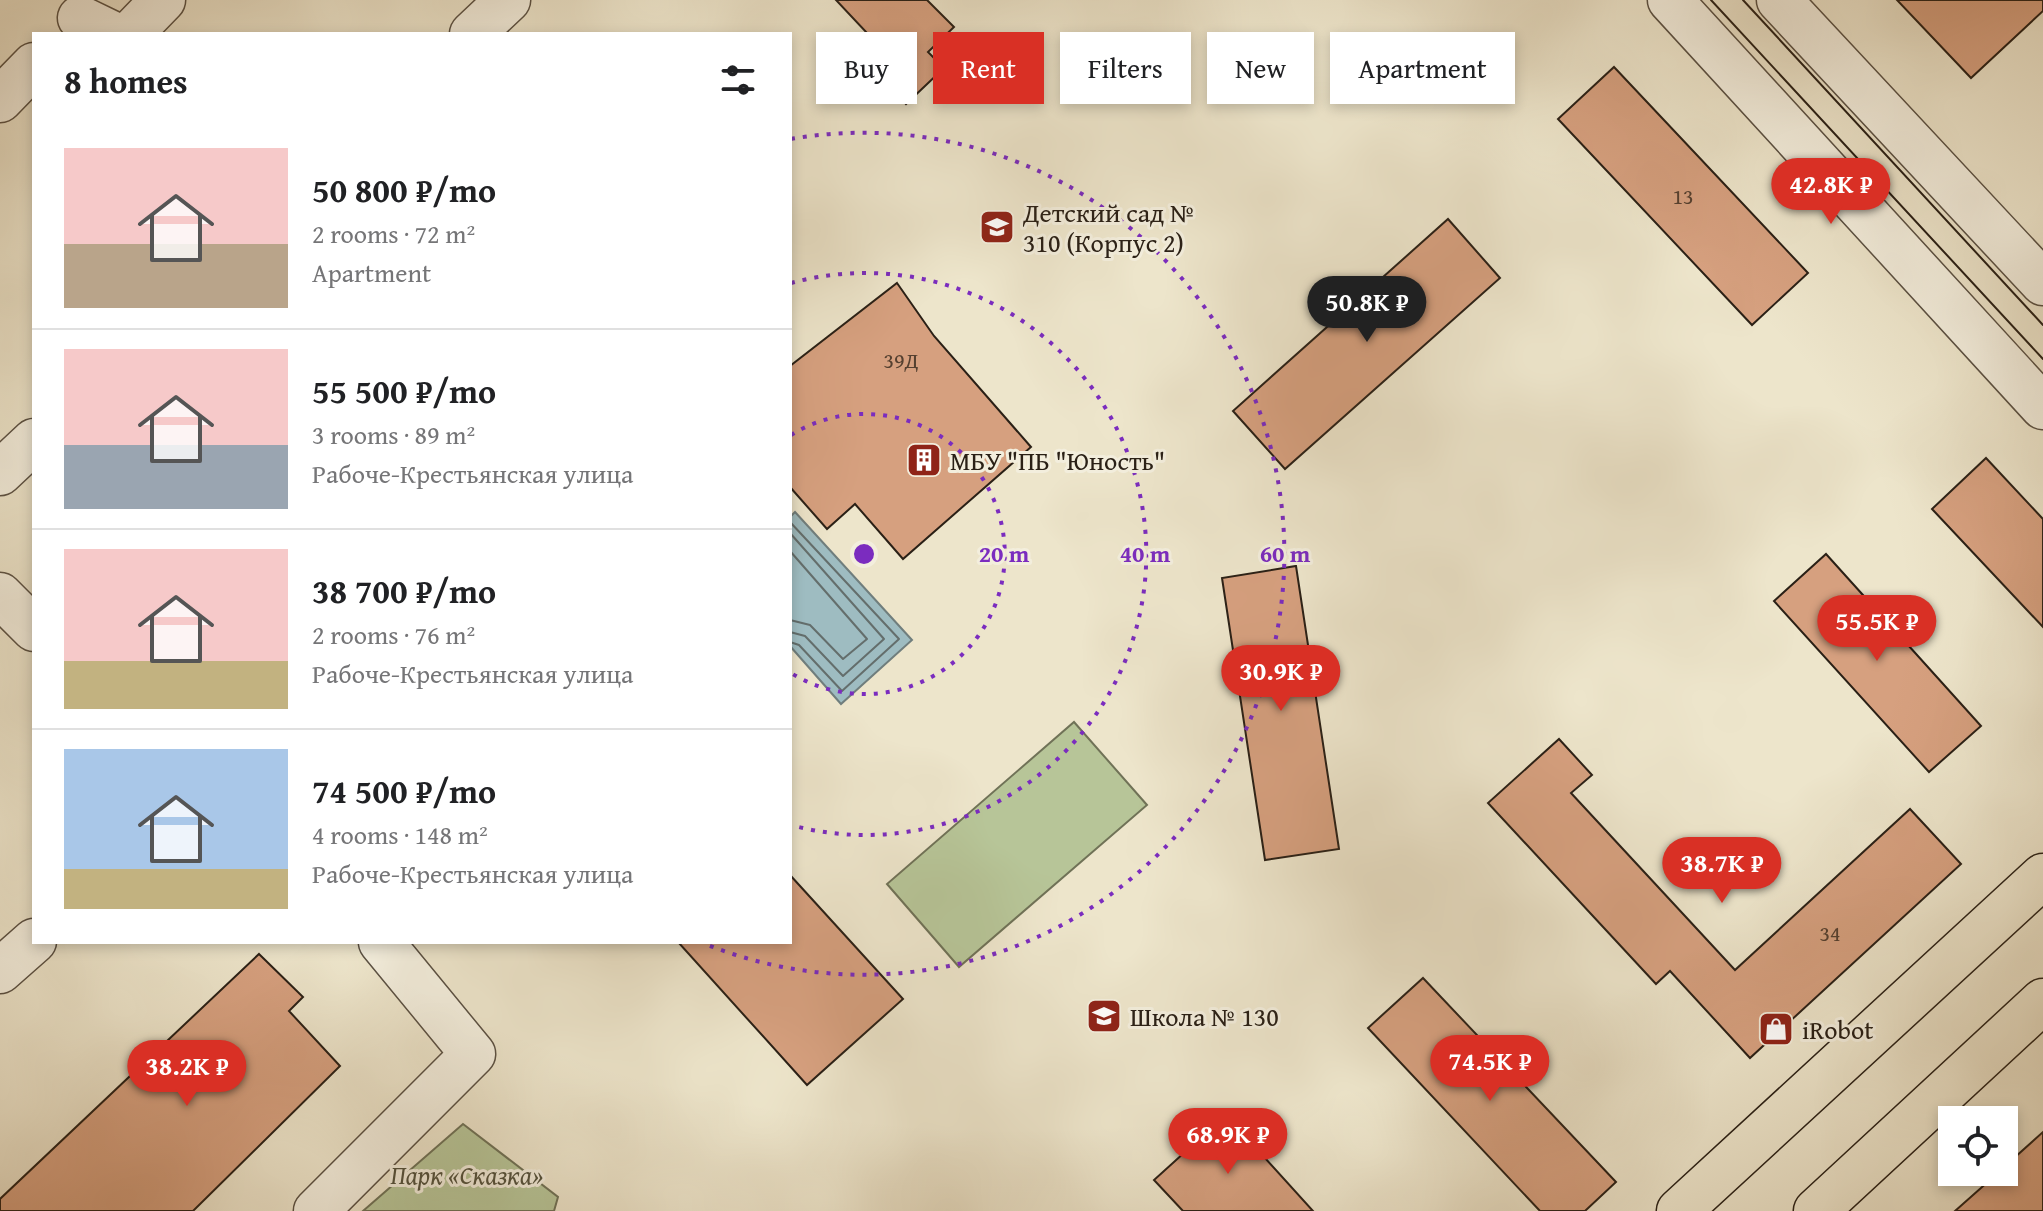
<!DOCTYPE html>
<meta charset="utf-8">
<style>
body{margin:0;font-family:"Gentium Book Plus",serif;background:#f2f2f2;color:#202124;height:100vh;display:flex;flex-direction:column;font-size:30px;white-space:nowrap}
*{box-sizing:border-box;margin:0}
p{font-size:26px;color:#757577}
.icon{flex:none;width:44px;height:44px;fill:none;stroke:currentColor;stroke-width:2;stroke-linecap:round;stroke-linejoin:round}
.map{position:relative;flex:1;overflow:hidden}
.sheet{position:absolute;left:32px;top:32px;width:760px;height:912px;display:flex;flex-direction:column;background:#fff;border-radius:0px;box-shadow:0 4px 12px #0003}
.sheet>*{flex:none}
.top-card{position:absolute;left:816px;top:32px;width:760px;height:72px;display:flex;gap:16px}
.buttons{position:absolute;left:1938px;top:1106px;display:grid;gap:16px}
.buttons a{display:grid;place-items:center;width:80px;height:80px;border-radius:0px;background:#fff;box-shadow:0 4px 12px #0003;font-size:40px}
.price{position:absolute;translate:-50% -68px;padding:0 18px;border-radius:28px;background:#d93025;color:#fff;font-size:26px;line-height:52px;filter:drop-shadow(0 2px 4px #0008)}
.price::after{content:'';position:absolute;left:50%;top:48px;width:24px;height:18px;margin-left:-12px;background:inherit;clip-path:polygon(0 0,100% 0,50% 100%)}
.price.current{background:#222;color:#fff}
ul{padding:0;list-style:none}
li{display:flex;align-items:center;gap:24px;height:200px;padding:0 32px}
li+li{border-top:2px solid #e0e0e0}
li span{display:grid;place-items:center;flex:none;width:224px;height:160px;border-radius:0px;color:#555}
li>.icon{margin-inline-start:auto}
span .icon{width:96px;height:96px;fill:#fffc;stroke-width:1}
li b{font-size:34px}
h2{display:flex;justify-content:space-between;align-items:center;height:96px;padding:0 32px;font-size:34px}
.chip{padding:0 28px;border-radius:0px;background:#fff;box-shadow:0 4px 12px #0003;font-size:28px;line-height:72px}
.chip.current{background:#d93025;color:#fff}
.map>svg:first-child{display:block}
.green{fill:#b7c598;stroke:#707257;stroke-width:2}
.water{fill:#9ebcc1;stroke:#707e7d;stroke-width:2}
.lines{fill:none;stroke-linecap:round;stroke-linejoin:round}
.shore{stroke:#646e6c;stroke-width:2}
.building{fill:#d6a07f;stroke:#2a2016;stroke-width:2}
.minor-casing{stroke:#5b5143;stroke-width:47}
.major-casing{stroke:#2a2016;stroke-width:47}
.minor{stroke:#f3eedd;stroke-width:44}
.major{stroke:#ede5cb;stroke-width:44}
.tram{stroke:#2a2016;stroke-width:2}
.ring{fill:none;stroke:#7b2cbf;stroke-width:4;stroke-dasharray:4 8}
.labels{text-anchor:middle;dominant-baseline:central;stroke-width:6;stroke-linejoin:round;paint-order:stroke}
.number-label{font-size:22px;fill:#554030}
.poi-label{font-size:26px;fill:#2a2016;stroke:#f3eedd;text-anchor:start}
.park-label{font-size:26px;font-style:italic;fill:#54523d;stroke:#f3eedd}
.centre{fill:#7b2cbf;stroke:#f3eedd;stroke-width:4}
.ring-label{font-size:24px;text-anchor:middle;font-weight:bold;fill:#7b2cbf;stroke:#f3eedd;stroke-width:6;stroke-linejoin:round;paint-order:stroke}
</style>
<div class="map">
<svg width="2043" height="1211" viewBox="0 0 2043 1211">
<rect width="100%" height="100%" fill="#ede5cb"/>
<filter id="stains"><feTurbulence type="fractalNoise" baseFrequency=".0025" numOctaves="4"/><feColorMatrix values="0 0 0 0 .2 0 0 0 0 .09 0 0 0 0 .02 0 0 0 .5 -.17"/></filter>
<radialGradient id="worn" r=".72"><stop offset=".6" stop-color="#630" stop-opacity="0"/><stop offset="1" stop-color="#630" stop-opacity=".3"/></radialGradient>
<!-- green -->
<g class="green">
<path d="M1074 722 1147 805 959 967 887 884Z"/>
<path d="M463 1124 558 1197 554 1211H363Z"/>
</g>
<!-- water -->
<path class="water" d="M795 512 912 640 841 704 790 646V517Z"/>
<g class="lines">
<!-- shore -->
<g class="shore">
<path d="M790 522 899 639 842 691 799 645 790 642"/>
<path d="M790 533 884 639 843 676 805 636 790 632"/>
<path d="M790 551 867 639 843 659 810 625 790 620"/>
</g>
</g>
<!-- building -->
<g class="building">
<path d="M836 0H927L954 27 928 52 944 68 906 104 869 64 883 50Z"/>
<path d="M1897 0H2043V11L1971 78Z"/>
<path d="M1614 67 1808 273 1752 325 1558 119Z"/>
<path d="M1448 219 1500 278 1285 469 1233 411Z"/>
<path d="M897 283 934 336 1031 447 903 559 855 504 827 529 790 487V366Z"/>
<path d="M1986 458 2043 519V627L1932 509Z"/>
<path d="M1826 554 1981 726 1929 772 1774 601Z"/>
<path d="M1296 566 1339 849 1265 860 1222 578Z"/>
<path d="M1559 739 1592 775 1571 793 1735 970 1910 809 1961 864 1750 1058 1670 971 1656 984 1488 803Z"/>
<path d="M790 875 903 999 807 1085 678 942H790Z"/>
<path d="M259 954 303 997 289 1011 340 1066 193 1211H0V1199Z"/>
<path d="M1423 978 1616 1182 1585 1211H1540L1368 1028Z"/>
<path d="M1226 1115 1313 1211H1183L1154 1180Z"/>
<path d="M2043 1132V1211H1955L1999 1172H2004V1167Z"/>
</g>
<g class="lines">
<!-- minor casing -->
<g class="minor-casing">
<g id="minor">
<path d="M1670 0 2043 407"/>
<path d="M1779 0 2043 283"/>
<path d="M80 18 113 34"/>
<path d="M130 34 163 0"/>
<path d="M472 34 508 0"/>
<path d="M0 100 34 65"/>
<path d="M0 473 34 441"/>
<path d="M0 595 34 629"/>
<path d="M0 971 34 941"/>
<path d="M316 1211 473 1054 381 942"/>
</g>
</g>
<!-- major casing -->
<g class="major-casing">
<g id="major">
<path d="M1679 1211 2043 876"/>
<path d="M1816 1211 2043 1001"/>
</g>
</g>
<!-- minor -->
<use href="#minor" class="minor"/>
<!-- major -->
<use href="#major" class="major"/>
<!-- tram -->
<g class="tram">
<path d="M1711 0 2043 359"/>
<path d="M1743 0 2043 325"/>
</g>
</g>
<!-- distance rings -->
<g class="ring">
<path d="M791 435A140 140 0 1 1 791 673"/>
<path d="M791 283A281 281 0 1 1 791 825"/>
<path d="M791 139A421 421 0 1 1 703 943"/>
</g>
<!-- icons -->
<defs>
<g id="school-square" transform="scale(1.8)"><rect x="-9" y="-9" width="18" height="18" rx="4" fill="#8f2418" stroke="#f3eedd"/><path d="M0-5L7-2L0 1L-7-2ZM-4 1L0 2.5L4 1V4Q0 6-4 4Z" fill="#fff"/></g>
<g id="building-square" transform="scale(1.8)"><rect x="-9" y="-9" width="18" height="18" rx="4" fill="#8f2418" stroke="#f3eedd"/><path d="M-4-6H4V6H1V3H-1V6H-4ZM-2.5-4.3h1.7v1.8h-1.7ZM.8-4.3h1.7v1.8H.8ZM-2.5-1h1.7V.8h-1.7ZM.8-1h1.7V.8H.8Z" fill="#fff"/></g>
<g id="shop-square" transform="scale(1.8)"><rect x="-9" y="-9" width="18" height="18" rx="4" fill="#8f2418" stroke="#f3eedd"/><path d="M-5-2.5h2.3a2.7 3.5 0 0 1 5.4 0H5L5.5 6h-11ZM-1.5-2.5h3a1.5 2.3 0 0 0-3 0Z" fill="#fff"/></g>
</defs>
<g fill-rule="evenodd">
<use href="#school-square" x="997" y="227"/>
<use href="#building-square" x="924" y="460"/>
<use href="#school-square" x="1104" y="1016"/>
<use href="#shop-square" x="1776" y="1029"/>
</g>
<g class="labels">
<!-- number labels -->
<g class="number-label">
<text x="1683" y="196">13</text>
<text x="901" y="360">39Д</text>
<text x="1830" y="933">34</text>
</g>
<!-- poi labels -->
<g class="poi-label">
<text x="1023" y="212">Детский сад №<tspan x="1023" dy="30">310 (Корпус 2)</tspan></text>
<text x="950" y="460">МБУ "ПБ "Юность"</text>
<text x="1130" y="1016">Школа № 130</text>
<text x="1802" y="1029">iRobot</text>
</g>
<!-- park labels -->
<g class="park-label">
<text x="467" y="1174">Парк «Сказка»</text>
</g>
</g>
<circle cx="864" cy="554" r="12" class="centre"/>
<g class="ring-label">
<text x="1004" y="562">20 m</text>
<text x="1145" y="562">40 m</text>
<text x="1285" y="562">60 m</text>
</g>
<rect width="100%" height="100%" filter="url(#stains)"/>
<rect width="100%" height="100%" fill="url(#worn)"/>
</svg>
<div class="buttons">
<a><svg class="icon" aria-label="locate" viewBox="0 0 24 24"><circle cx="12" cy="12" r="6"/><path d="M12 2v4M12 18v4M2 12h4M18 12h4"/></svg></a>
</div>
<b class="price" style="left:1831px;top:226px">42.8K ₽</b>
<b class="price current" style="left:1367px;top:344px">50.8K ₽</b>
<b class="price" style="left:1877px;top:663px">55.5K ₽</b>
<b class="price" style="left:1281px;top:713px">30.9K ₽</b>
<b class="price" style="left:1722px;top:905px">38.7K ₽</b>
<b class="price" style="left:1490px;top:1103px">74.5K ₽</b>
<b class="price" style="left:187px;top:1108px">38.2K ₽</b>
<b class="price" style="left:1228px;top:1176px">68.9K ₽</b>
<div class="top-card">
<a class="chip">Buy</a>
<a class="chip current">Rent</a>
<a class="chip">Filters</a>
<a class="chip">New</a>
<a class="chip">Apartment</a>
</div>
<section class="sheet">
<h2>8 homes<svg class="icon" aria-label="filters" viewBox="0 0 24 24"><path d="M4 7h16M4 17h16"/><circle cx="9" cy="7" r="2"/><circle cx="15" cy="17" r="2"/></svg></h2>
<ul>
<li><span style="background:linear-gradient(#f6c9c9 60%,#b9a48a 0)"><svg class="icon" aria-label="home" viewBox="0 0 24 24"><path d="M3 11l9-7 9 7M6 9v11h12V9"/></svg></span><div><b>50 800 ₽/mo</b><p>2 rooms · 72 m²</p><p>Apartment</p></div></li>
<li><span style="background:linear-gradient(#f6c9c9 60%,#9aa5b1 0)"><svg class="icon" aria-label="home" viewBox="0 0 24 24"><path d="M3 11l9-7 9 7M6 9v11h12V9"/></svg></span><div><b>55 500 ₽/mo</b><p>3 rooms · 89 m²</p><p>Рабоче-Крестьянская улица</p></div></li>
<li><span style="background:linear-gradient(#f6c9c9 70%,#c2b280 0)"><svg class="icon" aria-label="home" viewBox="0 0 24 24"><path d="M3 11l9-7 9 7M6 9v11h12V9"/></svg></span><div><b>38 700 ₽/mo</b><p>2 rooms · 76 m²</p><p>Рабоче-Крестьянская улица</p></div></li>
<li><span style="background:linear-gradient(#a9c7e8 75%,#c2b280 0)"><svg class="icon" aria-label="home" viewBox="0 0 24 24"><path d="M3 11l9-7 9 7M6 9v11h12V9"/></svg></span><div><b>74 500 ₽/mo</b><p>4 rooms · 148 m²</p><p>Рабоче-Крестьянская улица</p></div></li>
</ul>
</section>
</div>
